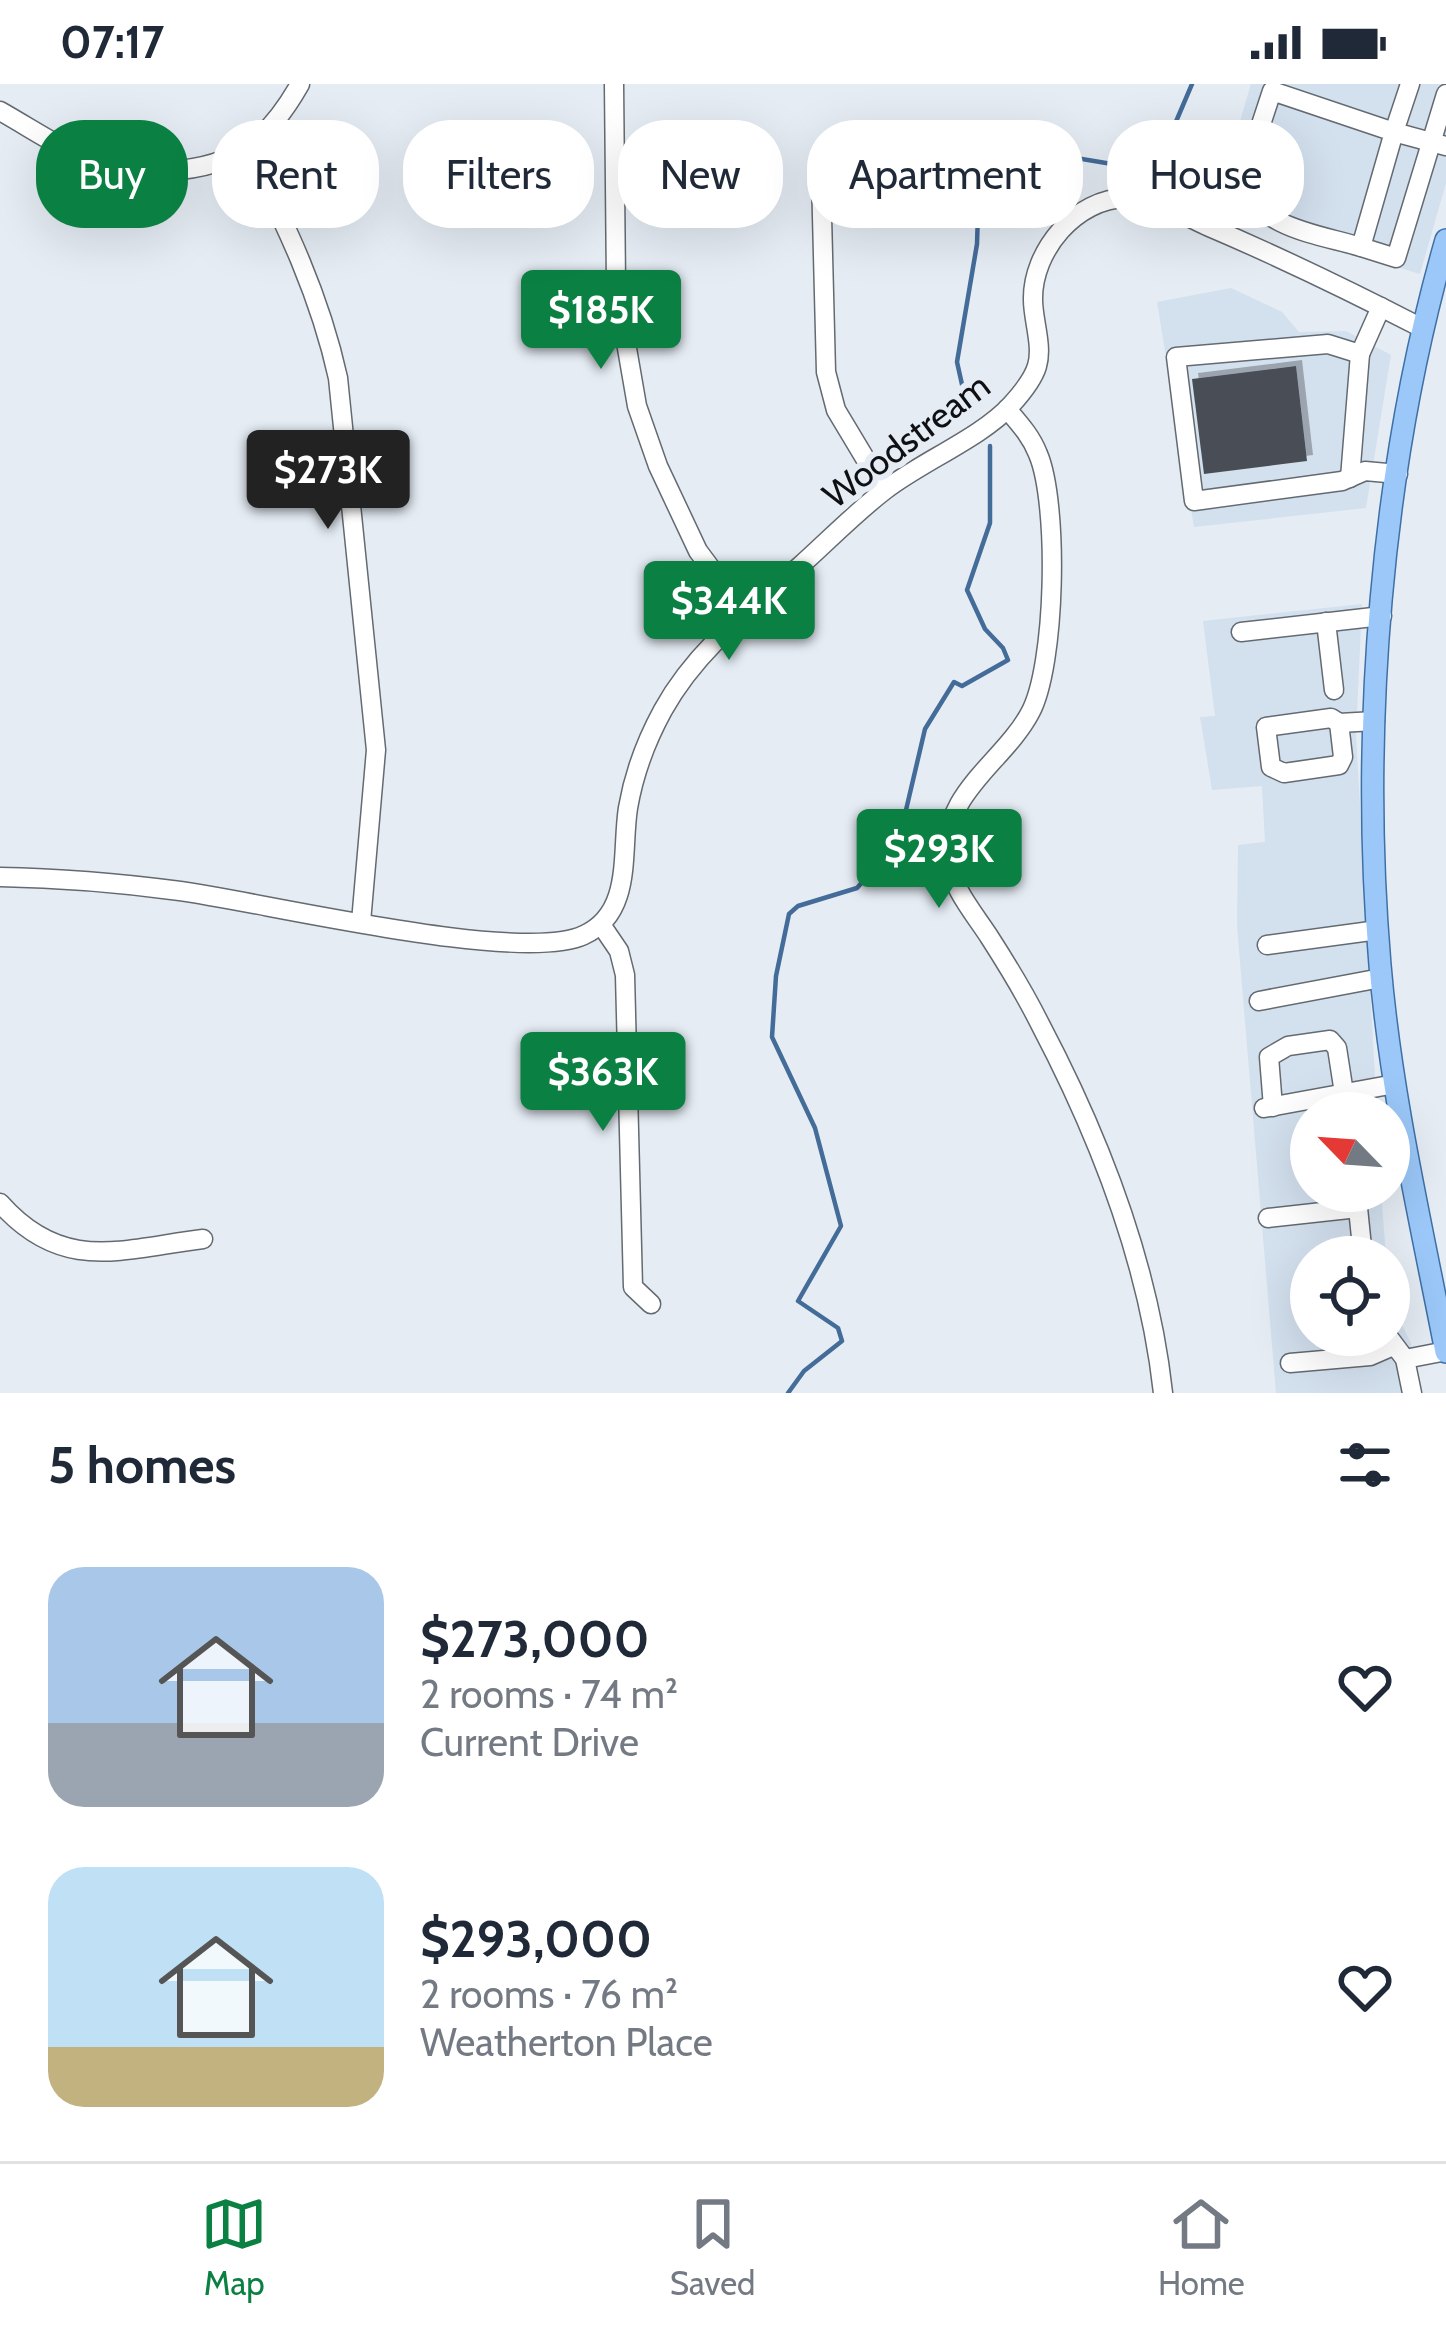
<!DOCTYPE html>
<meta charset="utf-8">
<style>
body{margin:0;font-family:Cabin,sans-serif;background:#f6f6f7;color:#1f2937;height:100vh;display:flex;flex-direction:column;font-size:45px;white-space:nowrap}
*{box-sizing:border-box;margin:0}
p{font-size:39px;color:#747a83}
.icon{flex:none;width:66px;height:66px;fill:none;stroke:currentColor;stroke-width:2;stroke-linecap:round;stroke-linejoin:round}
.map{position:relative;height:1309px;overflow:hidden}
.side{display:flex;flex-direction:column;background:#fff;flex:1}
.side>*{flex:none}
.top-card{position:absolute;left:36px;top:36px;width:1374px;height:108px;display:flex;gap:24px}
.needle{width:78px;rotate:295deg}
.controls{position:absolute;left:1290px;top:1008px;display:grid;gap:24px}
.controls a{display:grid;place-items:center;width:120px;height:120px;border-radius:50%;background:#fff;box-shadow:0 12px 48px #0002;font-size:60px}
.price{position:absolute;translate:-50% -102px;padding:0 27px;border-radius:12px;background:#0b8043;color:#fff;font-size:39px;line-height:78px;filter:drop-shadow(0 3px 6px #0008)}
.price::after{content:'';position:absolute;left:50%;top:72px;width:36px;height:27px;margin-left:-18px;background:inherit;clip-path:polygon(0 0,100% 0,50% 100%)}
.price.on{background:#222;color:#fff}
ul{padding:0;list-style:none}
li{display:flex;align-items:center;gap:36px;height:300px;padding:0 48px}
li span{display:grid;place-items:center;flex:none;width:336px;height:240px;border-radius:36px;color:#555}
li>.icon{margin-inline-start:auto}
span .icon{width:144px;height:144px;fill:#fffc;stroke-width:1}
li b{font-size:51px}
h2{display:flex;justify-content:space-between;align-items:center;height:144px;padding:0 48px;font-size:51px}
.chip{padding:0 42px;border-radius:48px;background:#fff;box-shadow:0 12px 48px #0002;font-size:42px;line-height:108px}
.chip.on{background:#0b8043;color:#fff}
.status{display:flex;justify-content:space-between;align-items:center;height:84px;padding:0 60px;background:#fff;direction:ltr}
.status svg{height:33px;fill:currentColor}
.dock{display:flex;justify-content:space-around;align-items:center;height:168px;border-top:3px solid #e0e1e3;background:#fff;font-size:33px;color:#747a83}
.dock a{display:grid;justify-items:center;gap:6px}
.dock .on{color:#0b8043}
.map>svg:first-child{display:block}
.built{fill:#d3e0ee}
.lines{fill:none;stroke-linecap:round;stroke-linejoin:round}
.stream{stroke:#446c99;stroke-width:4.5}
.building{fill:#494e55;filter:url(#shadow)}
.minor-casing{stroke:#646a71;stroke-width:21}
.major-casing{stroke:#3e70a6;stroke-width:24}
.minor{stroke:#fff;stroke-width:18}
.major{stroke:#9bc8f9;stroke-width:21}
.labels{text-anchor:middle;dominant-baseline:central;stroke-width:12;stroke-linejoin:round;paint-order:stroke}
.street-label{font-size:36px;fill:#0e1013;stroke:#e5ecf4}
</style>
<div class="status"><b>07:17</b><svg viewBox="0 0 49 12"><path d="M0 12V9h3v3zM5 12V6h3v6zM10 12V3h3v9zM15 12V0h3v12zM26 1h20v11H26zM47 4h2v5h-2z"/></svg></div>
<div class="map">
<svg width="1446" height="1309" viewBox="0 0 1446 1309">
<defs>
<filter id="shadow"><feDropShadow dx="6" dy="-6" stdDeviation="0" flood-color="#0004"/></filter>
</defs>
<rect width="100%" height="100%" fill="#e5ecf4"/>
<!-- built -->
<g class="built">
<path d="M1251 0H1446V99L1420 190 1264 143 1222 98Z"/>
<path d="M1231 204 1282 228 1299 248 1346 247 1391 271 1366 424 1194 443 1157 218Z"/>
<path d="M1362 520 1356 650 1377 1029H1311V1107H1381L1386 1173H1311V1251H1389V1215L1411 1259 1418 1309H1276L1237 842 1238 761 1265 758 1262 702 1212 706 1200 633 1215 632 1203 537Z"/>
</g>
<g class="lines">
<!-- stream -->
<g class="stream">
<path d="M967 323 957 278 977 160 980 67 986 59 1130 83 1169 54 1192 0"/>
<path d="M788 1309 804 1287 842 1257 838 1244 798 1217 841 1142 815 1044 772 953 776 892 789 830 798 822 857 804 888 769 906 726 925 645 954 598 962 602 1008 576 1003 564 985 545 967 506 990 439V362"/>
</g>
</g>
<!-- building -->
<path class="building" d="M1296 282 1307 377 1204 390 1192 295Z"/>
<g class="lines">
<!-- minor casing -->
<g class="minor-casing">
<g id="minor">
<path d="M614 0 616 201 637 322 658 382 698 467 745 530"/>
<path d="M1410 0 1394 48 1272 7 1242 98C1260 145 1318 150 1361 163L1394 48 1446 62"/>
<path d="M0 27C30 44 60 64 91 78 112 87 134 87 156 87 228 87 265 62 300 0"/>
<path d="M830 63 821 93 826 288 836 326 884 406"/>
<path d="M247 65C286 140 320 212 338 294L376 666 361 838"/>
<path d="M1361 163 1396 174 1446 10"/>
<path d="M1381 223 1360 270 1328 260 1176 273 1194 417 1342 397 1365 387 1398 390"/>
<path d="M1007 325C1019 339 1031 352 1038 370 1059 419 1056 582 1030 629 1004 678 940 710 948 774 952 805 974 829 990 854 1008 882 1025 910 1040 940 1100 1054 1149 1180 1163 1309"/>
<path d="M1350 394 1360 270"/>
<path d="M1326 538 1334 606"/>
<path d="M1241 548 1382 532"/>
<path d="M1339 639 1343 673 1339 681 1284 689 1271 683 1266 643 1331 634 1339 639 1375 637"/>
<path d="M0 793C61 794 120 799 180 807 262 818 521 881 584 851 633 829 621 768 628 724 634 689 646 657 663 626 696 566 749 526 800 482 828 457 855 429 885 406 921 378 982 353 1011 321 1021 310 1033 296 1037 282 1043 262 1033 236 1033 216 1032 167 1076 114 1127 114 1154 113 1183 131 1207 142 1280 173 1352 208 1422 244"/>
<path d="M602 842 619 867 625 891 633 1203 651 1220"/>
<path d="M1267 861 1378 846"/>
<path d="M1259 917 1381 894"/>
<path d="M1273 1023 1269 973 1288 962 1330 956 1337 964 1344 1009"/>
<path d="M1264 1024 1395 1000"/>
<path d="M0 1119C63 1190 121 1165 203 1155"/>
<path d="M1268 1134 1358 1124 1363 1173"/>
<path d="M1390 1255 1405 1275 1412 1309"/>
<path d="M1405 1275 1446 1267"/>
<path d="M1290 1279 1370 1272 1393 1262"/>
</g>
</g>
<!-- major casing -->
<g class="major-casing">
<path id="major" d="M1446 156C1381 382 1360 647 1380 881 1391 1011 1421 1139 1446 1268"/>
</g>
<!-- minor -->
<use href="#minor" class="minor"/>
<!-- major -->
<use href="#major" class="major"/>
</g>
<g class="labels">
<!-- street labels -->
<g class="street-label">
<text transform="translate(906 356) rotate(-37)">Woodstream</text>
</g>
</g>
</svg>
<div class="controls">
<a><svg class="needle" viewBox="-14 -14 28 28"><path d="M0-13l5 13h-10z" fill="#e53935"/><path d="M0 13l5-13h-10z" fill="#747a83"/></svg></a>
<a><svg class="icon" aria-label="locate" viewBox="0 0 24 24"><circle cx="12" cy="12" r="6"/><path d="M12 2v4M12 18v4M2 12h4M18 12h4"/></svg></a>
</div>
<b class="price" style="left:601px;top:288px">$185K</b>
<b class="price on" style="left:328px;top:448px">$273K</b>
<b class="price" style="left:729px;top:579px">$344K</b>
<b class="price" style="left:939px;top:827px">$293K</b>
<b class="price" style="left:603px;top:1050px">$363K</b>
<div class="top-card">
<a class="chip on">Buy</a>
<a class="chip">Rent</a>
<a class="chip">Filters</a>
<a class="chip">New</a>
<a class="chip">Apartment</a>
<a class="chip">House</a>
</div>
</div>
<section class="side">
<h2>5 homes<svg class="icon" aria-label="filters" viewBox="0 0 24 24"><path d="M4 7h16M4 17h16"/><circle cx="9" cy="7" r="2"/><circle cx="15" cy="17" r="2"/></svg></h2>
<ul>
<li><span style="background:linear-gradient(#a9c7e8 65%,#9aa5b1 0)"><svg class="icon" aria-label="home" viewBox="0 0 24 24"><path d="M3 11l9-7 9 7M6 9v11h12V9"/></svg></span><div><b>$273,000</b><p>2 rooms · 74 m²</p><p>Current Drive</p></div><svg class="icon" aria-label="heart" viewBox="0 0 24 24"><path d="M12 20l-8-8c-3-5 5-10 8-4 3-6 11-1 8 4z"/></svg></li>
<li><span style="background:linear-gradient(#bfe0f5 75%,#c2b280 0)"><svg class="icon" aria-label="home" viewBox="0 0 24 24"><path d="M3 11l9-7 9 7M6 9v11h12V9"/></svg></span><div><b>$293,000</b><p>2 rooms · 76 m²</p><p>Weatherton Place</p></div><svg class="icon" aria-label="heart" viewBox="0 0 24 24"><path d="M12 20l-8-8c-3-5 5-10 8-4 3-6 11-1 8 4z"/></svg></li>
</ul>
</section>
<nav class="dock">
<a class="on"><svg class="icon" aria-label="map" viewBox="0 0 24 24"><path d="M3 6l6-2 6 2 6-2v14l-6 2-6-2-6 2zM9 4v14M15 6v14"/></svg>Map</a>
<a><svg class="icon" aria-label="saved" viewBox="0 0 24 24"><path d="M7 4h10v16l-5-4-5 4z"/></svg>Saved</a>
<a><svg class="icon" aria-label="home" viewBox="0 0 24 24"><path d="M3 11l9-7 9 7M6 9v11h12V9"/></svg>Home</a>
</nav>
